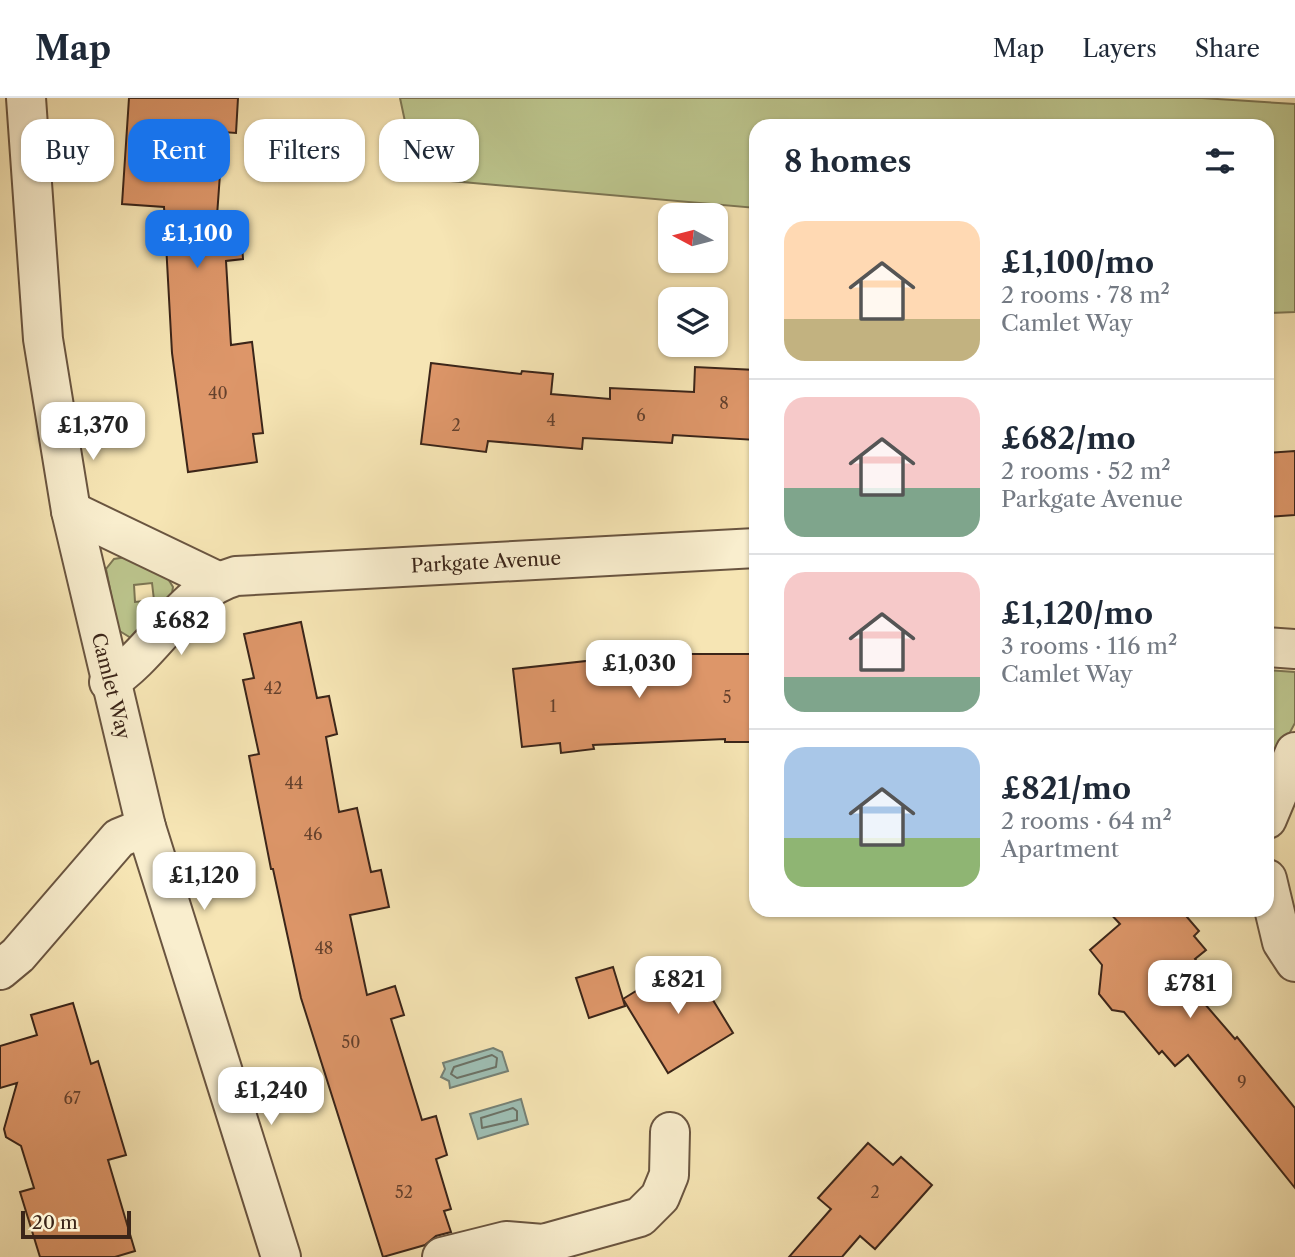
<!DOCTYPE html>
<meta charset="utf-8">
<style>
body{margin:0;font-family:"Libre Caslon Text",serif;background:#f6f6f7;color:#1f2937;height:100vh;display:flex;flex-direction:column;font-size:26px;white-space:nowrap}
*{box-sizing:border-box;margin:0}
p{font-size:23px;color:#747a83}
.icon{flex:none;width:38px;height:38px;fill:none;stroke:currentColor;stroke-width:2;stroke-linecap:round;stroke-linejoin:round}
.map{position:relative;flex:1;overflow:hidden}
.side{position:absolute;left:749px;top:21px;width:525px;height:798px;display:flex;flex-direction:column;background:#fff;border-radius:21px;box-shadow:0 2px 5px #0004}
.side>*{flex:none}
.top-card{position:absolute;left:21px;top:21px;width:623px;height:63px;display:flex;gap:14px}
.needle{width:46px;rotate:277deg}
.fabs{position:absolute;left:658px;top:105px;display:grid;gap:14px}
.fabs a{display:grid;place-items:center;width:70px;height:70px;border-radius:14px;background:#fff;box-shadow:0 2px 5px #0004;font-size:35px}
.scale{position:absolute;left:21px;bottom:18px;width:110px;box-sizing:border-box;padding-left:7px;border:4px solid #3b2519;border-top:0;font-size:19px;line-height:24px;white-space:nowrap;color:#3b2519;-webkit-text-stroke:5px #f9eece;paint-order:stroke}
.price{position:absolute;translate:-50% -60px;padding:0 16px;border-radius:14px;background:#fff;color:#222;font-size:23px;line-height:46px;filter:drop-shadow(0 2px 4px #0008)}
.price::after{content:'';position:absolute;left:50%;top:42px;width:21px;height:16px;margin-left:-10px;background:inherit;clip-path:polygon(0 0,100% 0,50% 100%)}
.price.active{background:#1a73e8;color:#fff}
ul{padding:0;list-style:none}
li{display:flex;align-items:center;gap:21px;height:175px;padding:0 35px}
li+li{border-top:2px solid #e0e1e3}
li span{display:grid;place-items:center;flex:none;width:196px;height:140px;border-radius:21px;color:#555}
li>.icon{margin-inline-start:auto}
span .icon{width:84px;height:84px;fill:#fffc;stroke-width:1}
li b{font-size:30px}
h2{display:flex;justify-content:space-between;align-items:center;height:84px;padding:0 35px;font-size:30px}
.chip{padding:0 24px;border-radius:21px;background:#fff;box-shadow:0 2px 5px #0004;font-size:24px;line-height:63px}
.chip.active{background:#1a73e8;color:#fff}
header{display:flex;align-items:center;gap:42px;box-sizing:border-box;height:98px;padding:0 35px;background:#fff;border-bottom:2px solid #e0e1e3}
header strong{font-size:33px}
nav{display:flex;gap:38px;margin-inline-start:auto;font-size:24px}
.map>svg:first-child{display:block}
.green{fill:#bcc58d;stroke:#7c7553;stroke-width:2;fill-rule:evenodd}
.water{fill:#9ebeb3;stroke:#768175;stroke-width:2}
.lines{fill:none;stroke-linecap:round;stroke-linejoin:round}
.shore{stroke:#6c7266;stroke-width:2}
.building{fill:#dd9669;stroke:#3b2519;stroke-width:2}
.minor-casing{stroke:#6a5540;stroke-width:42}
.minor{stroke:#f9eece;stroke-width:38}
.labels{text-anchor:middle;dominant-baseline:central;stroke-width:7;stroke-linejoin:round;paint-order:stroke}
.number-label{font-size:16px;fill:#64412d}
.street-label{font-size:19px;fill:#3b2519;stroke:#f9eece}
</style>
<header>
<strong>Map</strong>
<nav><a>Map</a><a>Layers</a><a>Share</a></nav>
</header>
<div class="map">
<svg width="1295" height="1159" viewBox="0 0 1295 1159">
<rect width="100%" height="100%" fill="#f6e5b4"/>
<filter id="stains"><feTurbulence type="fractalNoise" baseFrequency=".00286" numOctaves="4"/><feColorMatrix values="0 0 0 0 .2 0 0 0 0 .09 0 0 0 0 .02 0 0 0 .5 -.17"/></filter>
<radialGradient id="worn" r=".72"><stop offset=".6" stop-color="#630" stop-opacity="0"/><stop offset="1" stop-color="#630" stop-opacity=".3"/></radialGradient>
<!-- green -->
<g class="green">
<path d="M400 0H1202L1295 6V214L1267 215V28H756V110L417 80Z"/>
<path d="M126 459 167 479 173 489 171 502 131 540 118 532 106 471 114 461ZM152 485 154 502 135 504 134 487Z"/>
<path d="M1267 572 1295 574V625L1267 677Z"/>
</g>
<!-- water -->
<g class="water">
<path d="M493 950 502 954 508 973 450 990 449 983 441 979 445 971 443 965Z"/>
<path d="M521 1001 528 1026 478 1041 470 1016Z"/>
</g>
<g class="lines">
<!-- shore -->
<g class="shore">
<path d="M492 957 497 960 496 969 457 980 451 976 454 969Z"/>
<path d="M513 1010 517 1013V1022L482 1030 481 1020Z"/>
</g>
</g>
<!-- building -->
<g class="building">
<path d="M129 0H238L236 35 223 34 217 118 240 117 243 161 226 163 231 247 252 244 263 335 253 336 257 364 188 374 172 255 164 109 122 106Z"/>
<path d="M431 265 521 276 522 273 553 276 551 296 610 301V290L694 294 695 269 756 272V342L673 337 672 345 583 340 582 351 488 343 486 354 421 346Z"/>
<path d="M1295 353V417L1267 419V355Z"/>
<path d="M301 524 317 600 329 598 337 636 326 639 339 714 357 710 371 774 381 772 389 809 350 817 367 897 395 888 404 917 391 921 422 1022 436 1018 447 1057 436 1061 451 1111 444 1113 451 1134 436 1138 425 1147 383 1159 301 900 273 771H271L249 658 259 656 243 582 254 580 244 536Z"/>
<path d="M686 546V556H756V644H725V641L593 647 594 651 561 655 560 645 522 649 513 571 641 557 640 548Z"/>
<path d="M1107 812H1181L1199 833 1194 838 1206 852 1195 861 1214 884 1198 898 1235 941 1237 939 1295 1010V1090L1188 957 1175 968 1162 953 1159 956 1124 914 1112 912 1099 896 1102 867 1090 852 1120 826Z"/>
<path d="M688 861 733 935 668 975 623 901Z"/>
<path d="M613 869 625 908 589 920 576 880Z"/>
<path d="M73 905 91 966 98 963 126 1057 108 1062 135 1153 115 1159H40L20 1094 34 1090 21 1048 6 1039 4 1031 17 985 0 990V948L37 937 31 917Z"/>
<path d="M868 1045 893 1067 901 1059 932 1087 875 1151 860 1138 842 1159H789L831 1111 818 1100Z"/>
</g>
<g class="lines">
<!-- minor casing -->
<g class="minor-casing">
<g id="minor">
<path d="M26 0 43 241 71 413 146 729 281 1159"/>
<path d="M71 413 217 483"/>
<path d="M1267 549 1295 551"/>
<path d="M109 584C156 554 182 493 236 478L756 450"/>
<path d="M1267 721 1295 654"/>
<path d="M1267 781 1282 844 1295 864"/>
<path d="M0 872 18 857 119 740 146 729"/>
<path d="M442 1159 506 1143 543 1146 640 1119 660 1099 669 1077 670 1034"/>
</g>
</g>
<!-- minor -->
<use href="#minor" class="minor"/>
</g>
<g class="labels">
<!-- number labels -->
<g class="number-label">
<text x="218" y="295">40</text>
<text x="724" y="305">8</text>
<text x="641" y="317">6</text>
<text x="551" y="322">4</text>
<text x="456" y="327">2</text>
<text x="273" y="590">42</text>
<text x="727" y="599">5</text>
<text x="553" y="608">1</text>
<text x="294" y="685">44</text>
<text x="313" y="736">46</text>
<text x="324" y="850">48</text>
<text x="351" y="944">50</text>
<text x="1242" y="984">9</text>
<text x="72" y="1000">67</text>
<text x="404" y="1094">52</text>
<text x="875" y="1094">2</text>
</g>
<!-- street labels -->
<g class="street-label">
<text transform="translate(486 464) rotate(-3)">Parkgate Avenue</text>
<text transform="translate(111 588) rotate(76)">Camlet Way</text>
</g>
</g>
<rect width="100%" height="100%" filter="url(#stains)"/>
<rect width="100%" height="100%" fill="url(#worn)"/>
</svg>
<div class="fabs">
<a><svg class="needle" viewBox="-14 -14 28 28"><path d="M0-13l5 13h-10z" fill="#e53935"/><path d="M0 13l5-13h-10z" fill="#747a83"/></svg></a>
<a><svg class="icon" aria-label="layers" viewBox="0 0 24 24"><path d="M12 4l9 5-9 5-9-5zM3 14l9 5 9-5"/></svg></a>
</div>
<div class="scale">20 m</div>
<b class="price active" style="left:197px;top:172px">£1,100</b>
<b class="price" style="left:93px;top:364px">£1,370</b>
<b class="price" style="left:181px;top:559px">£682</b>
<b class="price" style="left:639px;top:602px">£1,030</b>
<b class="price" style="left:204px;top:814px">£1,120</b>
<b class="price" style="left:678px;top:918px">£821</b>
<b class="price" style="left:1190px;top:922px">£781</b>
<b class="price" style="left:271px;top:1029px">£1,240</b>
<div class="top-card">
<a class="chip">Buy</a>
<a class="chip active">Rent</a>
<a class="chip">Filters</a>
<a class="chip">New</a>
</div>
<section class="side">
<h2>8 homes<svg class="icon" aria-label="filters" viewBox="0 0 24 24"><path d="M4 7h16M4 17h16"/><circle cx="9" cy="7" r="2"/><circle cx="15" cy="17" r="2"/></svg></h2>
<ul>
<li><span style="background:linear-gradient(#ffd9b3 70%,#c2b280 0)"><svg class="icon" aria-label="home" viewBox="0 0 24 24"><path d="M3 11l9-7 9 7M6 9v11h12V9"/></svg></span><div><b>£1,100/mo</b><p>2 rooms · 78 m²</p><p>Camlet Way</p></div></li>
<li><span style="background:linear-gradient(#f6c9c9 65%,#7fa58c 0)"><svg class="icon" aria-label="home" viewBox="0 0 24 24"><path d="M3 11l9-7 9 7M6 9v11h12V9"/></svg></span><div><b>£682/mo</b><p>2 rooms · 52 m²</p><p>Parkgate Avenue</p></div></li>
<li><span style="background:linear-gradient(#f6c9c9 75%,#7fa58c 0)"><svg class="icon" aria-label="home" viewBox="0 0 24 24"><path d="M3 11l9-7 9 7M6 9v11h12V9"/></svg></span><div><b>£1,120/mo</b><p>3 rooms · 116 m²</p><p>Camlet Way</p></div></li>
<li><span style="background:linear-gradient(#a9c7e8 65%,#8fb573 0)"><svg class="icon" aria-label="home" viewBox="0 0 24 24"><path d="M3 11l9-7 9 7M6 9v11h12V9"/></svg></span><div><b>£821/mo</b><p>2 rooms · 64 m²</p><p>Apartment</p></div></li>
</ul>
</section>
</div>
